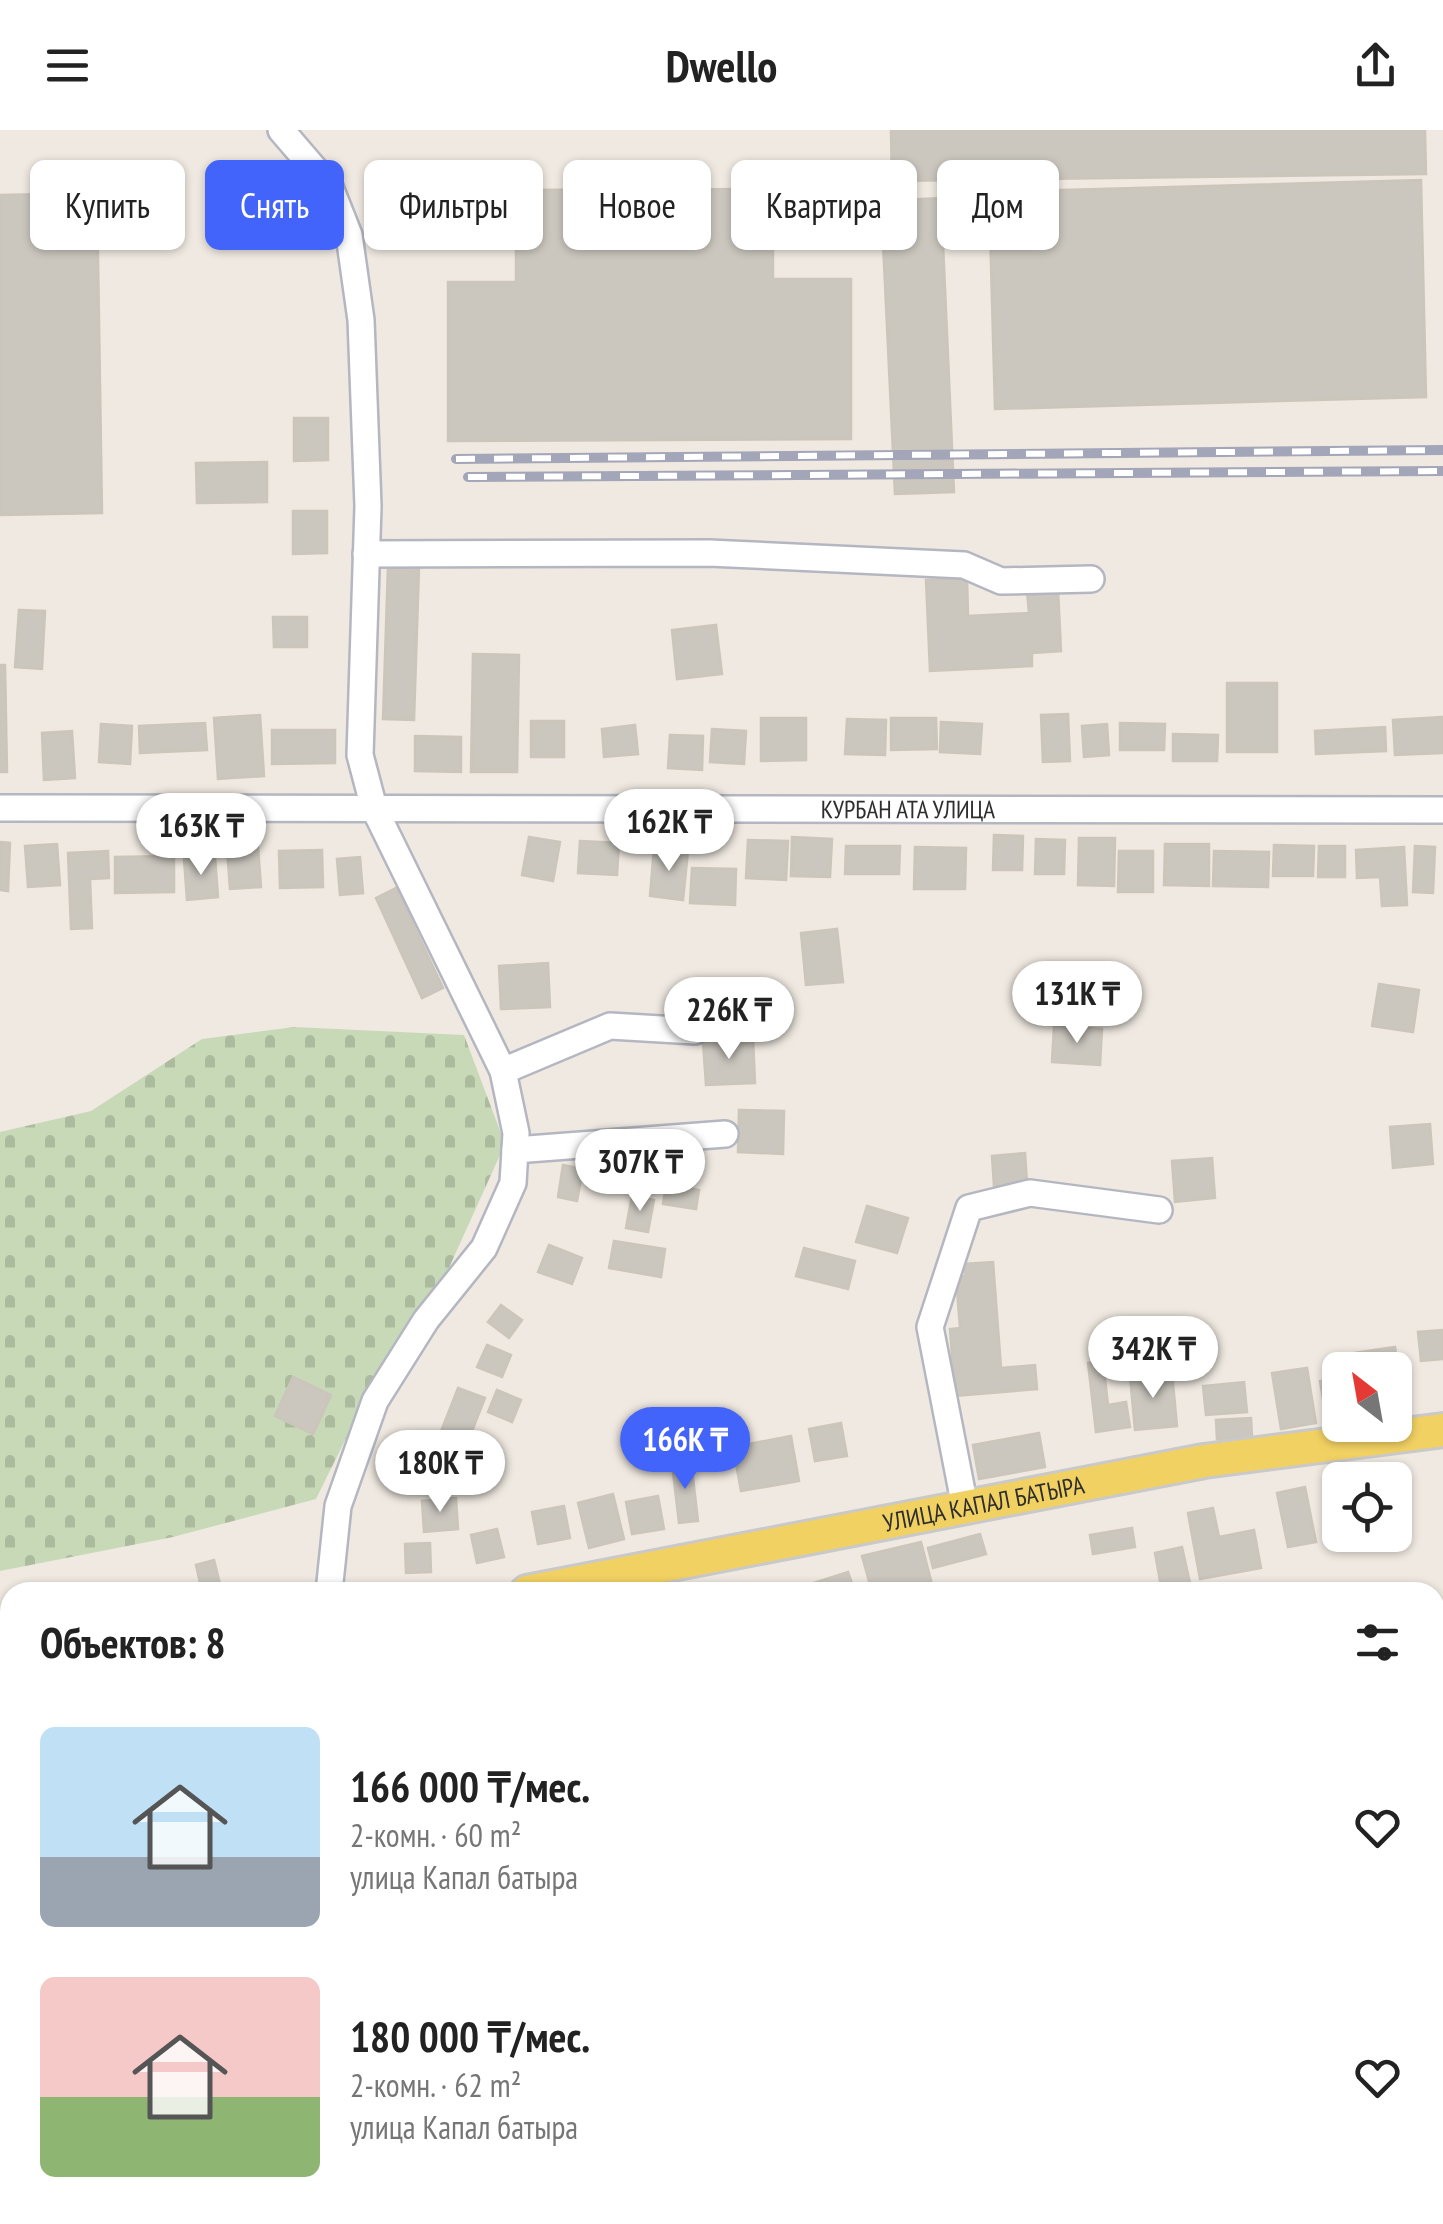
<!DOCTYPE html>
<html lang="ru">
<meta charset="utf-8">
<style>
body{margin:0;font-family:"PT Sans Narrow",sans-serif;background:#f2f2f2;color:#222;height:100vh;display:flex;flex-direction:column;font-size:38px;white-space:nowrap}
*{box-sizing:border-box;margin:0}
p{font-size:32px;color:#767676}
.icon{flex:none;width:55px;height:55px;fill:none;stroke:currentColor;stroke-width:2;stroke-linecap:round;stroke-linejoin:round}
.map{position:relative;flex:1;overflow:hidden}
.sheet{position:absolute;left:0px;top:1452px;width:1445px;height:642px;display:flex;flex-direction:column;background:#fff;border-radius:30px 30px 0 0;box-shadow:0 2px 8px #0004}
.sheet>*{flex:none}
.banner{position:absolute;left:30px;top:30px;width:1385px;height:90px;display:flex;gap:20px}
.needle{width:65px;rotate:329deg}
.tools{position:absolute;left:1322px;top:1222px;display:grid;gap:20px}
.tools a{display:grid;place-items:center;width:90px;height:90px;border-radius:15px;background:#fff;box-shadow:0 2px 8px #0004;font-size:50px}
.price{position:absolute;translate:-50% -85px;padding:0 22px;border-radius:35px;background:#fff;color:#222;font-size:32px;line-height:65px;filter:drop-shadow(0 2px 5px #0008)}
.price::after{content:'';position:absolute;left:50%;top:60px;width:30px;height:22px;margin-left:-15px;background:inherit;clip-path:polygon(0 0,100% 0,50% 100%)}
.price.current{background:#4264fb;color:#fff}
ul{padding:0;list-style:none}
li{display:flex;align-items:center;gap:30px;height:250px;padding:0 40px}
li span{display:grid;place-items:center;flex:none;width:280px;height:200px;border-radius:15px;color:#555}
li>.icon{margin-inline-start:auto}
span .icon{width:120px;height:120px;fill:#fffc;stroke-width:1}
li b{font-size:42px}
h2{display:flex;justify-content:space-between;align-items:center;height:120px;padding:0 40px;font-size:42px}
.tag{padding:0 35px;border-radius:15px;background:#fff;box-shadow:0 2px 8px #0004;font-size:35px;line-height:90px}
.tag.current{background:#4264fb;color:#fff}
header{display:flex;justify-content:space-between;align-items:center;height:130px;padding:0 40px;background:#fff;font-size:45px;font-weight:800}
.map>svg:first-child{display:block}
.cemetery{fill:url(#cemetery-stones)}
.building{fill:#cbc7bf;stroke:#cbc5ba;stroke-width:2.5}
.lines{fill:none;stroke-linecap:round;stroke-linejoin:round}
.minor-casing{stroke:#b4b7c1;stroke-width:30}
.major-casing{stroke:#c9c9c9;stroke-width:38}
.minor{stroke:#fff;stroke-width:25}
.major{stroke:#f2d163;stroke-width:32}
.rail-casing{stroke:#a3a6b8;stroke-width:10}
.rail{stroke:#fff;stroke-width:6;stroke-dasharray:19;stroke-linecap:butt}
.labels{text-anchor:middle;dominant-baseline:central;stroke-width:9;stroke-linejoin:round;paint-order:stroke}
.street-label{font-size:25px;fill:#2e2e2e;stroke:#fff}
</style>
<header><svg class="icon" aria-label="menu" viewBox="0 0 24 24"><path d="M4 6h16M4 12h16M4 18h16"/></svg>Dwello<svg class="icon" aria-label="share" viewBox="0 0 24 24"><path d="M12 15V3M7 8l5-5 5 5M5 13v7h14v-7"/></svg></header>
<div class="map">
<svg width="1443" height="2094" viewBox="0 0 1443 2094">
<defs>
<pattern id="cemetery-stones" width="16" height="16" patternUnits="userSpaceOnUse" patternTransform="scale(2.5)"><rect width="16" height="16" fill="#c8d9b8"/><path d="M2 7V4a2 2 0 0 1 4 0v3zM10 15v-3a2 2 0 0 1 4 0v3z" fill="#acbb9e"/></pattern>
</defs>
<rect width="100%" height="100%" fill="#efe9e1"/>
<!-- cemetery -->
<path class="cemetery" d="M294 897 464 905 505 1014 443 1151 356 1288 316 1369 173 1407 0 1441V1002L91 981 202 909Z"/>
<!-- building -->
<g class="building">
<path d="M891 0H1425L1426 44 892 51Z"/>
<path d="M1421 50 1426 267 995 279 989 62Z"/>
<path d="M773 59V149H851V309L448 311V152H516V60Z"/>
<path d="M97 63 102 383 0 385V65Z"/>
<path d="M941 68 954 362 895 364 881 71Z"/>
<path d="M294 288H328V330L294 331Z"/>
<path d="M267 332V372L197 373 196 333Z"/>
<path d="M293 381H327V423L293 424Z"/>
<path d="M388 436 419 437 414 590 383 589Z"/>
<path d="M967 448 968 486 1029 483 1027 461 1058 460 1061 521 1032 523V536L930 541 926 450Z"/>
<path d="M19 480 45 481 42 539 15 537Z"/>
<path d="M273 487H307V517H274Z"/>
<path d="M716 495 722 544 677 549 672 500Z"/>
<path d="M473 524 519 525 517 642H471Z"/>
<path d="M0 535H5L7 642H0Z"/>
<rect x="1227" y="553" width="50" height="69"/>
<path d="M1068 584 1070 631 1043 632 1041 585Z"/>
<path d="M260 585 264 646 218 649 214 588Z"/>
<path d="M1443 587V623L1395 625 1393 590Z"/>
<path d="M761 588H806V630L761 631Z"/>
<path d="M891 588H936L937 619 891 620Z"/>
<path d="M847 589 886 590 885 625 845 624Z"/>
<rect x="531" y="591" width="33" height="36"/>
<path d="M941 592 982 594 980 624 940 622Z"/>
<path d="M205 593 207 620 140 623 139 596Z"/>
<path d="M1120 593 1165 594 1164 620H1120Z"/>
<path d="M101 594 132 596 130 634 99 632Z"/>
<path d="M1107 594 1109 625 1084 627 1082 596Z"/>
<path d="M635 595 638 624 604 627 602 599Z"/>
<path d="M1385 597 1386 621 1316 624 1315 601Z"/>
<path d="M712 599 746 601 744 634 710 632Z"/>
<path d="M272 600H335V633L272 634Z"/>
<path d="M72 601 75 648 44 650 42 603Z"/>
<path d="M1173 604 1218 605 1217 631H1173Z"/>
<path d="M670 605 703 606 702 640 668 638Z"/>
<path d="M415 606 461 607V642L415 641Z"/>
<path d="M994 705 1023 706 1022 740H993Z"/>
<path d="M529 707 560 712 553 751 522 745Z"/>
<path d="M792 707 832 709 830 747 791 746Z"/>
<path d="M1079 708H1115L1114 756 1078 755Z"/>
<path d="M1036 709 1065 710 1064 744H1035Z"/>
<path d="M748 710 788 711 786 750 746 748Z"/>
<path d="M580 711 619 713 617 745 578 743Z"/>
<path d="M0 712 10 713 8 761 0 760Z"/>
<path d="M57 714 60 755 28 757 25 716Z"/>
<path d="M1165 714H1209V756L1164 755Z"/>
<path d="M1274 715 1314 716 1313 746H1273Z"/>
<path d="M258 716 261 757 230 759 227 718Z"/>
<path d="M846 716H900L899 744H845Z"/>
<path d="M1319 716H1345V747H1318Z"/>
<path d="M1415 716 1435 717 1433 763 1413 762Z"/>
<path d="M915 717 966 718 965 759H914Z"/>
<path d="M1404 717 1407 775 1382 776 1380 747 1357 748 1356 720Z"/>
<path d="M654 718 688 721 683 770 650 766Z"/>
<path d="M322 720 323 757 280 758 279 721Z"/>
<path d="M108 721 109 748 90 749 92 798 71 799 68 723Z"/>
<path d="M1119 721H1153V762H1118Z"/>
<path d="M1214 721 1269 722 1268 757 1213 756Z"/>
<path d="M174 726V762L115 763V727Z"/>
<path d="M215 726 218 767 187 770 184 729Z"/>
<path d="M360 727 363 763 340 765 337 729Z"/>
<path d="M692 738 736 739 735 775 690 773Z"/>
<path d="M396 758 443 858 422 868 376 768Z"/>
<path d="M837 799 843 852 806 855 801 803Z"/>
<path d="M548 833 550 877 501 879 499 836Z"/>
<path d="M1379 854 1419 860 1413 902 1372 896Z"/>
<path d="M1054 896 1102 899 1100 935 1052 932Z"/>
<path d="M753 909 755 953 706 955 703 912Z"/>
<path d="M739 980 784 981 783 1024 738 1022Z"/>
<path d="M1430 994 1433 1034 1393 1038 1390 997Z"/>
<path d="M1025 1023 1027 1053 994 1056 992 1026Z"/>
<path d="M1212 1028 1215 1068 1175 1072 1172 1031Z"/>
<path d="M563 1035 583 1039 577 1071 558 1067Z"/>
<path d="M666 1054 699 1060 696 1079 663 1074Z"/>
<path d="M632 1066 654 1070 648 1102 626 1098Z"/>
<path d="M867 1076 908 1088 897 1123 856 1112Z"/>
<path d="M614 1111 665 1119 661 1147 609 1138Z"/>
<path d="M549 1115 582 1128 572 1154 538 1142Z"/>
<path d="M804 1118 855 1131 848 1159 796 1146Z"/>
<path d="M993 1132 1001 1238 1035 1235 1037 1259 955 1266 950 1199 960 1198 956 1147 965 1146 964 1134Z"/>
<path d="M501 1175 522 1190 509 1208 488 1192Z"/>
<path d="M1443 1200V1229L1421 1231 1418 1202Z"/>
<path d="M487 1215 511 1225 502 1247 477 1237Z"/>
<path d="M1395 1217 1402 1266 1395 1267V1240H1356L1354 1223Z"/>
<path d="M1103 1232 1108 1275 1126 1272 1130 1297 1096 1302 1088 1233Z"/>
<path d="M1307 1238 1316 1293 1281 1299 1272 1243Z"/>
<path d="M1172 1242 1177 1296 1135 1300 1130 1246Z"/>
<path d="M293 1247 331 1265 313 1304 275 1286Z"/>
<path d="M1340 1249V1267L1323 1269 1320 1251Z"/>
<path d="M1244 1252 1247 1282 1206 1285 1203 1256Z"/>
<path d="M458 1258 485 1268 467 1314 440 1304Z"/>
<path d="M497 1260 521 1270 512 1292 488 1282Z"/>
<path d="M1251 1288 1252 1307 1217 1309 1216 1290Z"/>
<path d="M841 1293 847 1326 815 1331 809 1299Z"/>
<path d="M723 1296 729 1333 701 1338 695 1301Z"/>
<path d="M1039 1303 1045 1337 979 1349 973 1315Z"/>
<path d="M791 1306 799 1351 741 1361 733 1317Z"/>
<path d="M421 1322 452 1325 450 1349 418 1346Z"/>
<path d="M691 1331 698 1391 679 1393 672 1333Z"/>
<path d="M1305 1357 1316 1412 1288 1417 1277 1363Z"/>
<path d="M613 1364 624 1409 589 1418 578 1373Z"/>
<path d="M658 1366 664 1399 632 1404 626 1372Z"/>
<path d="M456 1368 458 1399 424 1402 422 1371Z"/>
<path d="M564 1376 570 1408 538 1414 532 1382Z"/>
<path d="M1213 1378 1219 1407 1254 1400 1261 1438 1200 1449 1188 1383Z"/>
<path d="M1132 1398 1135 1417 1093 1424 1090 1405Z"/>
<path d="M497 1399 504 1427 477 1433 471 1405Z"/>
<path d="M980 1404 986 1424 933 1438 928 1418Z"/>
<path d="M1352 1405H1389L1388 1420 1351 1417Z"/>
<path d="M921 1412 934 1462H872L862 1426Z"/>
<path d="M430 1413 431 1442 406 1443 405 1414Z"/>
<path d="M1182 1417 1192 1462H1162L1155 1423Z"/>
<path d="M214 1430 222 1462H202L196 1435Z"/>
<path d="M848 1442 855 1462H809L807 1455Z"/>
<path d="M10 1506V1526L0 1528V1508Z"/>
<path d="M1443 1533V1559L1435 1561V1534Z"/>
<path d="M10 1536V1549L0 1550V1537Z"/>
<path d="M0 1596H4L10 1621 0 1623Z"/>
<path d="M10 1650V1679L2 1680 0 1651Z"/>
<path d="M10 1860V1906H0V1861Z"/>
<path d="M1443 2040V2071L1435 2060V2046Z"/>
<path d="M10 2083 52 2085 53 2094H10Z"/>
<path d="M273 2085 274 2094H241L240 2087Z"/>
<rect x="285" y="2085" width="32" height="9"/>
<path d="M372 2085H398L399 2094H372Z"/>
<path d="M426 2085H461L463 2094H427Z"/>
<path d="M486 2085H530L531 2094H487Z"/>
<path d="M569 2085H618L623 2094H574Z"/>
<path d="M1193 2085H1243L1249 2094H1199Z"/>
<path d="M360 2088V2094H329L328 2090Z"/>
</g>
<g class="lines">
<!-- minor casing -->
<g class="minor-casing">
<g id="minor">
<path d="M281 0 330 57 349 105 361 190 368 376 360 625 374 678 503 941 516 1003 513 1053 484 1118 426 1190 375 1271 338 1376 329 1462"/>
<path d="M366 424 709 423 964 435 1001 451 1091 449"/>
<path id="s1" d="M0 678 1443 680"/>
<path d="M503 941 610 896 695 901"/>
<path d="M515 1020 725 1004"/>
<path d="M965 1377 930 1197 969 1078 1030 1063 1159 1080"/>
<path d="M1435 1585 1443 1584"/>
<path d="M0 2029 10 2028"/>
<path d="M1435 2071 1443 2083"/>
<path d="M869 2085 875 2094"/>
<path d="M1172 2085 1178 2094"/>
</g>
</g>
<!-- major casing -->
<g class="major-casing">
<g id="major">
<path id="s2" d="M527 1462 1204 1331 1443 1300"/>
<path d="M0 1576 10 1574"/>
</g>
</g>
<!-- minor -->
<use href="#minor" class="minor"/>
<!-- major -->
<use href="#major" class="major"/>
<!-- rail casing -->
<g class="rail-casing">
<g id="rail">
<path d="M456 329 1443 320"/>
<path d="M468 347 1443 341"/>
</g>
</g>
<!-- rail -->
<use href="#rail" class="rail"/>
</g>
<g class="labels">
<!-- street labels -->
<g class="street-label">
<text stroke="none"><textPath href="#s1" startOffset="908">КУРБАН АТА УЛИЦА</textPath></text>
<text stroke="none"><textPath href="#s2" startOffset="465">УЛИЦА КАПАЛ БАТЫРА</textPath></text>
</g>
</g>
</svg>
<div class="tools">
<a><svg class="needle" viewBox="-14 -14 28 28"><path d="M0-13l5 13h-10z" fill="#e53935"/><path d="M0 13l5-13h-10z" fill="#767676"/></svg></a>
<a><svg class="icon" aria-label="locate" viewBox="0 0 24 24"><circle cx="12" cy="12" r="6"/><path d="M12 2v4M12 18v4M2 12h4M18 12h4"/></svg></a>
</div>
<b class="price" style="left:669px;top:744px">162K ₸</b>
<b class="price" style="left:201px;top:748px">163K ₸</b>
<b class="price" style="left:1077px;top:916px">131K ₸</b>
<b class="price" style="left:729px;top:932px">226K ₸</b>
<b class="price" style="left:640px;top:1084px">307K ₸</b>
<b class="price" style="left:1153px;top:1271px">342K ₸</b>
<b class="price current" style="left:685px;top:1362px">166K ₸</b>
<b class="price" style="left:440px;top:1385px">180K ₸</b>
<div class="banner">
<a class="tag">Купить</a>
<a class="tag current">Снять</a>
<a class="tag">Фильтры</a>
<a class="tag">Новое</a>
<a class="tag">Квартира</a>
<a class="tag">Дом</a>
</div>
<section class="sheet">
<h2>Объектов: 8<svg class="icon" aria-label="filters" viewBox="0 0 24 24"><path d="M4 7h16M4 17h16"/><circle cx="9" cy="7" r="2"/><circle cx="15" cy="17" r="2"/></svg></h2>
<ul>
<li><span style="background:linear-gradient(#bfe0f5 65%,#9aa5b1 0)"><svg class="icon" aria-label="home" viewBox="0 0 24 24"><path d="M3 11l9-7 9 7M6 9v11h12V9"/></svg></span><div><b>166 000 ₸/мес.</b><p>2-комн. · 60 m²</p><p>улица Капал батыра</p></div><svg class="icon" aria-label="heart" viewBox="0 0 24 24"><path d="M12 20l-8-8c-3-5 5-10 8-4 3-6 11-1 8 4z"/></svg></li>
<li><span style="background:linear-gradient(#f6c9c9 60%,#8fb573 0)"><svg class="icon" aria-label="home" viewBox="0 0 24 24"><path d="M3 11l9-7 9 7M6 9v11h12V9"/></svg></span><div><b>180 000 ₸/мес.</b><p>2-комн. · 62 m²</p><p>улица Капал батыра</p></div><svg class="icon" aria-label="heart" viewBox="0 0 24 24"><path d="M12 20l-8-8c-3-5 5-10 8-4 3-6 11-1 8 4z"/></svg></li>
</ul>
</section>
</div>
